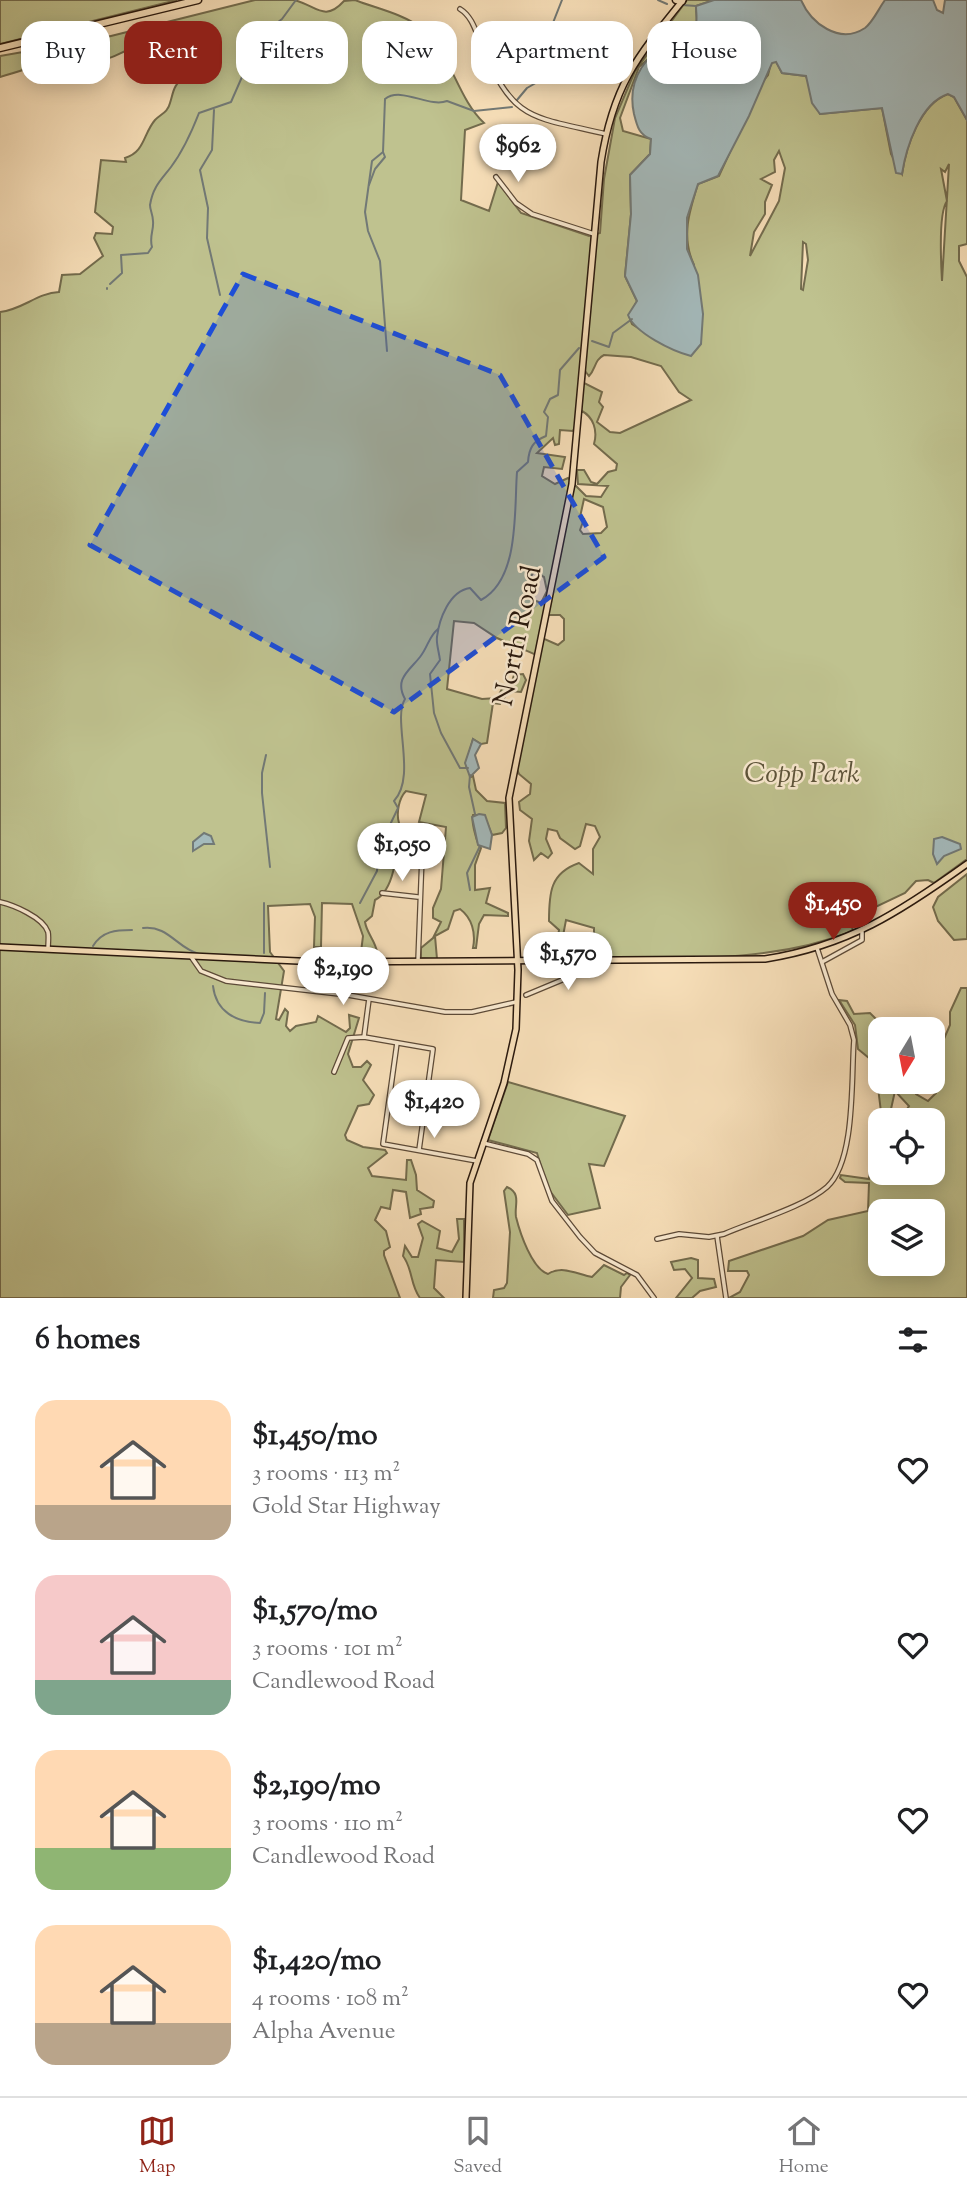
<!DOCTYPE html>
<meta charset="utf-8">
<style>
body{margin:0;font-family:"Sorts Mill Goudy",serif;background:#f6f6f6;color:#202124;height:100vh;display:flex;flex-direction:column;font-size:26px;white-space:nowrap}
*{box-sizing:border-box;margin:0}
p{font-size:23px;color:#757577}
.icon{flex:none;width:38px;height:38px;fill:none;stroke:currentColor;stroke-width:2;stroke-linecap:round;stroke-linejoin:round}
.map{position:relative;height:1298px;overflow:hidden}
.sheet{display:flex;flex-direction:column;background:#fff;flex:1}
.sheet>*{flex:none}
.top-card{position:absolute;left:21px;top:21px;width:926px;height:63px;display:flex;gap:14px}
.needle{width:46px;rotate:190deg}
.tools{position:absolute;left:868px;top:1017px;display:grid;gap:14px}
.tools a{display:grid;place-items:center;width:77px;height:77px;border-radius:14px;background:#fff;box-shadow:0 4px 18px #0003;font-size:35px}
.price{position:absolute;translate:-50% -60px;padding:0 16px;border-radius:24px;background:#fff;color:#222;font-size:23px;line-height:46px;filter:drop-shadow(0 2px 4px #0008)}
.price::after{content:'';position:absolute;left:50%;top:42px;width:21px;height:16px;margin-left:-10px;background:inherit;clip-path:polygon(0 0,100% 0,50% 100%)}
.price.selected{background:#8f2418;color:#fff}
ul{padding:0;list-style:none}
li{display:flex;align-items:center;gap:21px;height:175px;padding:0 35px}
li span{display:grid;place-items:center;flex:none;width:196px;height:140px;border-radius:21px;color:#555}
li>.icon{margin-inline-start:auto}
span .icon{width:84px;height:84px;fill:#fffc;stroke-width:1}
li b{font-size:30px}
h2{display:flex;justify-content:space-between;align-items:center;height:84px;padding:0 35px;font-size:30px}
.pill{padding:0 24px;border-radius:21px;background:#fff;box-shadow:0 4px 18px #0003;font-size:24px;line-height:63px}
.pill.selected{background:#8f2418;color:#fff}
.dock{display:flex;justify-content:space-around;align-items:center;height:98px;border-top:2px solid #e0e0e0;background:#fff;font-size:19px;color:#757577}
.dock a{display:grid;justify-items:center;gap:4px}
.dock .selected{color:#8f2418}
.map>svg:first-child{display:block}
.green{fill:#bfc28f;stroke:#736c4e;stroke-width:2;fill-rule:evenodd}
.water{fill:#a4babc;stroke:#727976;stroke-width:2}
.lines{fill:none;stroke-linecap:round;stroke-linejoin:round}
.stream{stroke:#727976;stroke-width:2}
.minor-casing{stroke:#5c4a38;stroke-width:6}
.major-casing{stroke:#27170d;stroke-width:8}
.highway-casing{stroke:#27170d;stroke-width:9}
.minor{stroke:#fbecd3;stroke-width:3.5}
.major{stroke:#f9e1bb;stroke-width:5}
.highway{stroke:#f9e1bb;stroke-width:6}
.marked{fill:#1d4ed8;fill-opacity:0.2;stroke:#1d4ed8;stroke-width:5;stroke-dasharray:14 9;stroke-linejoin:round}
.labels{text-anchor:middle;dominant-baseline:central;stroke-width:5;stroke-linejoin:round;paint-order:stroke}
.street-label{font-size:28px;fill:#27170d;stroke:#fbecd3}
.park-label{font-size:28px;font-style:italic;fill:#5c533a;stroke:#fbecd3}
</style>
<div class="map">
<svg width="967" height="1298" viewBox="0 0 967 1298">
<rect width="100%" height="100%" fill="#f9e1bb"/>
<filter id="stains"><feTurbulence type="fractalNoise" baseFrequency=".00286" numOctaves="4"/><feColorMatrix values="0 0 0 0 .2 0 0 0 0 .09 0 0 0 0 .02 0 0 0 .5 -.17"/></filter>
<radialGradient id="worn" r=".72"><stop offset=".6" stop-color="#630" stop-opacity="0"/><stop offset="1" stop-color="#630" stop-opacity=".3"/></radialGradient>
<!-- green -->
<g class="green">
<path d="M0 0H177L0 44Z"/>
<path d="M255 0C267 0 283 0 294 0 316 5 324 23 344 1L355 0C375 8 404 14 421 28 451 52 457 98 484 123L465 130 461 200 489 211 498 182 521 213 589 236 600 233 604 179 615 118 635 71 687 0H714L696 6 697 22 691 32 669 41 639 67 620 118 623 131 651 139 650 154 630 175 631 214 625 276 637 301 629 316 632 324 651 336 694 265C681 237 689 212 698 184L719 176 761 84 768 75 771 63 776 61 782 73 806 76 820 114 882 108 891 154 902 174C906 147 920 104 948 94L954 97 967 120V244L959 246V261L967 277V859L934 883 928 880 916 881 905 893 850 919 853 931C770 964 679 958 591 957L587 952 594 944V928L566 920 562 941 578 942 580 952 564 956 557 943 559 930 549 921C549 893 550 873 579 863L593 874V849L600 837 595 826 586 824 580 846 575 849 560 838 557 831 548 829 546 839 552 853 548 858 541 853 534 860 529 841 532 819 520 810 519 802 530 794 531 784 519 774 516 767 539 656 497 638 474 623 454 621 447 689 482 699 497 698 502 689 511 685 514 675 523 674 526 680 521 692 509 691 500 704 493 703 487 743 481 744 473 739 466 765 471 777 473 776 476 790 487 801 505 803 506 828 502 833 492 835 484 815H473C471 821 477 845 481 848L475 865V890L490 888 486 903 508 913V916L484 915 479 924 476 948H473C476 933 472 918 460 909L454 911 448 929 435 936 437 959 421 958V948L433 938 441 922 433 918V908L441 889 446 827 419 822 426 795 406 791C399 798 396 813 399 823 397 844 397 889 375 900L372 916 365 922C367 934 375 940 377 952L372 957 361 952 363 936 352 904 322 903 321 947H314L315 917 310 904 268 906 270 952 284 971 276 1019 279 1020 285 1009 288 1012 286 1026 290 1031 296 1026 316 1022 318 1016 346 1032 350 1028 349 1015 359 1018 348 1054 353 1067H361L367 1061 371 1065 363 1080 374 1095 369 1104 358 1106 345 1135 347 1140 363 1147 385 1150 387 1153 368 1168 372 1176 406 1180 407 1160H411L416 1175 417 1190 434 1201 433 1207 420 1209 421 1214 410 1218 406 1192 393 1190 390 1209 381 1207 375 1220 386 1231 390 1247 384 1251V1255L400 1298H0V312C22 310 37 293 59 292L62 275 80 274 103 256 94 238 96 233 112 234 113 227 95 212 101 160 126 162 125 158C145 152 143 134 155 120 161 114 168 112 170 103 174 90 173 85 186 76L180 59 139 48C126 47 117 58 104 59 91 59 82 47 68 47 51 47 45 61 31 67 21 71 10 74 0 77V56L103 38ZM779 151 785 168 779 201 750 256 754 232 765 214V202L772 185 761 179 775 172 774 160ZM949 164 942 281C941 263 938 213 947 201L941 169 945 172ZM803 242 806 244 808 260 803 290 801 289ZM604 355 631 357 661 366 679 392 691 400 620 433 610 432 597 422 603 407 599 402 602 392 584 383 585 371 589 376C596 369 594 360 604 355ZM582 411C593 417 598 430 594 444L617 464 616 470 608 472 597 484 591 482 584 470H577L578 484 608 486 601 497 586 496 568 478 555 484 542 476 544 467 562 469 565 457 537 453 553 438 555 445 559 444 560 430 573 431ZM584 499 603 507 607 527 601 533 583 534 580 530 584 519 580 517ZM534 572 544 577 547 591 541 603 529 598V579ZM547 615H560L564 619V640L558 645 542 638Z"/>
<path d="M967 874V939L954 940 938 921 933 907 938 897Z"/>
<path d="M961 988H967V1298H729L740 1292 749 1275 747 1271H728L729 1261 803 1236 828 1220 868 1211 869 1183 845 1182 840 1178 841 1175 869 1179 871 1151 880 1127V1172H933V1120H882L875 1063 858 1049 855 1025 839 1000 847 1001 854 1014 870 1013 880 1023 906 1021 908 1027 880 1029V1082H914L916 1094 928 1101 936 1093 933 1052 940 1048 950 1025V1012ZM895 1091 909 1106 903 1115 891 1109ZM933 1211V1264H880V1211Z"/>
<path d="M508 1082 625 1116 604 1166 589 1164 600 1208 568 1215 547 1187 537 1153 488 1140Z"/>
<path d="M507 1187C522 1194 514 1205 516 1217 520 1233 532 1269 548 1274 562 1265 577 1274 592 1277L604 1265 624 1275 627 1273 630 1275 621 1287 620 1298H493L494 1290 504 1288 507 1283 510 1232 504 1191Z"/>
<path d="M457 1219H464V1262L436 1260 434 1288 444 1298H420C410 1285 413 1269 403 1256L405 1246 412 1257H418L423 1238 418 1224 422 1221 440 1231 437 1248 452 1252 459 1239Z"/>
<path d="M691 1258 698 1260V1278L714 1279 716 1287 700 1291 692 1298H676L692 1278 685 1269 674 1270 671 1262Z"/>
</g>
<!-- water -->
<g class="water">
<path d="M714 0H801C811 23 839 45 865 28 873 22 879 8 885 0H933L937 10 943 13 945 0H967V120L954 97 948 94C920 103 906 148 902 174L896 173 882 108 820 114 812 103 806 76 782 73 776 62 772 63 749 116 718 176 698 184 687 218V249L698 275 703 314 701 344 691 356C672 351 635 333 628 315L637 301 625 276 631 214 630 175 650 154 651 139C639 135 637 126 634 114 627 82 643 58 670 41 676 37 685 36 691 32 699 25 696 15 696 6Z"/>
<path d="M473 739 481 744 475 755 479 768 470 777 465 763Z"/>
<path d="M479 814 485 815 492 835 490 849 478 845 472 817Z"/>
<path d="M204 833 211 836 214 844H204L193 851V842Z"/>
<path d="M942 837 960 844 961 849 944 856 937 864 933 854 934 839Z"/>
</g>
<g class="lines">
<!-- stream -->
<g class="stream">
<path d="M658 0 667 4"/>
<path d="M682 5 696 6"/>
<path d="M517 100 527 88 541 80 547 38 562 0"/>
<path d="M214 110 212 150 200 170 208 208 207 238 220 295"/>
<path d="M369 185 375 169 385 157 383 152"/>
<path d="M110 284 122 273 121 255 148 253 152 247C149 236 154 231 153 221 153 215 150 210 150 205 153 186 162 179 171 167 183 151 192 131 199 113L231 102 260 36 282 19 296 0"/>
<path d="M107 289V288"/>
<path d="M592 341 609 347 613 333 632 319"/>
<path d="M387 351 380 261 368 231 365 212 372 161 383 152 385 99C401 86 429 108 447 101L474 111 512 107"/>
<path d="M266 755 262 773V793L270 867"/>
<path d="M468 768H460L441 733 434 713 430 674 440 660C439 652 436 643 437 637 439 620 449 591 470 588L481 600C520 579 514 510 517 472L528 462C529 448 533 441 546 436L548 417 544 412 550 399 558 395 560 370 579 348"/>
<path d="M470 775 469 787 475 814"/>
<path d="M470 890 467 873 480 846"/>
<path d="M264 903V953"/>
<path d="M360 903 377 871 378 851 388 838 389 827 398 808 394 801C417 776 392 720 405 699 394 679 409 671 420 657 428 647 429 636 438 629"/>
<path d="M143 928C168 925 177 948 199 954"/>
<path d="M93 946C102 931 116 930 132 930"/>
<path d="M213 986C216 1012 236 1022 260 1023L264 1013 265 993"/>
</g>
<!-- minor casing -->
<g class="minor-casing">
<g id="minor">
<path d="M460 9C473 17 476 33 482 46 514 122 530 116 606 134"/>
<path d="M496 177 516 203 532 214 594 234"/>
<path d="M382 893 418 897"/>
<path d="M0 902C13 905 43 917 48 932 49 937 48 944 48 949"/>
<path d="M192 958 201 971 226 981 348 995 445 1012H472L516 1002"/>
<path d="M418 961 423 830"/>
<path d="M822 962 862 940V932"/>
<path d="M526 995 574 975 581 961"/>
<path d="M364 1037 369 999"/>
<path d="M397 1043 383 1144 477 1161"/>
<path d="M334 1072 348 1038 364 1037 433 1049 419 1150"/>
<path d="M483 1143 528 1154 537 1160 552 1201 580 1237 595 1253 637 1275 654 1298"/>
<path d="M717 1236 726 1298"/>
<path d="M657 1239 679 1234 709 1237 724 1234C754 1221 804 1207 827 1187 856 1161 851 1077 854 1040L850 1025 832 994 817 948"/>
</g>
</g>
<!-- major casing -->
<g class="major-casing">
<g id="major">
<path d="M0 947 320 962 765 959C848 946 900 912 967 864"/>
<path d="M466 1298 470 1183 504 1083 516 1029 518 970 509 798 572 484 601 162C613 86 636 58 683 0"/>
</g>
</g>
<!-- highway casing -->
<g class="highway-casing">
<g id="highway">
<path d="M676 0 682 1"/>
<path d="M0 48 198 0"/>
</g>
</g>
<!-- minor -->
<use href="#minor" class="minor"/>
<!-- major -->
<use href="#major" class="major"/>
<!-- highway -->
<use href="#highway" class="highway"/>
</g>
<!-- marked area -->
<path class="marked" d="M243 274 500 375 604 557 394 712 90 545Z"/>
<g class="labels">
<!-- street labels -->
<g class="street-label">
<text transform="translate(519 636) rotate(-78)">North Road</text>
</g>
<!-- park labels -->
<g class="park-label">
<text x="802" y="775">Copp Park</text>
</g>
</g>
<rect width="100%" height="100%" filter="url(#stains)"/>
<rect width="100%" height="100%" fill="url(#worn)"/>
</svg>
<div class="tools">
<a><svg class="needle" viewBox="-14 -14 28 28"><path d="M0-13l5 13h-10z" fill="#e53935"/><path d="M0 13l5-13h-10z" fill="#757577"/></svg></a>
<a><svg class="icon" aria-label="locate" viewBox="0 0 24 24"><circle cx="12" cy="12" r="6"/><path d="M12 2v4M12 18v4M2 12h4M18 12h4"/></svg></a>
<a><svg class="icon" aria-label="layers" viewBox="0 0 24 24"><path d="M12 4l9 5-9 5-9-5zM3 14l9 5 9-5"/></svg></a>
</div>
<b class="price" style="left:518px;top:184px">$962</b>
<b class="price" style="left:402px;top:883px">$1,050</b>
<b class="price selected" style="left:833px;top:942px">$1,450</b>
<b class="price" style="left:568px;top:992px">$1,570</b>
<b class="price" style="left:343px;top:1007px">$2,190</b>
<b class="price" style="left:434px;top:1140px">$1,420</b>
<div class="top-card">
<a class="pill">Buy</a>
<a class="pill selected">Rent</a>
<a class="pill">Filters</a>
<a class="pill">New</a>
<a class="pill">Apartment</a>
<a class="pill">House</a>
</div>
</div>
<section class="sheet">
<h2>6 homes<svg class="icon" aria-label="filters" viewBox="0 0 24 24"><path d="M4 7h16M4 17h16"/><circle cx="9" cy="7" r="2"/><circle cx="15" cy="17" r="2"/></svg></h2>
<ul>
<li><span style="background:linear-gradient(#ffd9b3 75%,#b9a48a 0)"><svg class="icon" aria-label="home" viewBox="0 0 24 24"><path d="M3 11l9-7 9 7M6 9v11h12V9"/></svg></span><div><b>$1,450/mo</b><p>3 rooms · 113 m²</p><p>Gold Star Highway</p></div><svg class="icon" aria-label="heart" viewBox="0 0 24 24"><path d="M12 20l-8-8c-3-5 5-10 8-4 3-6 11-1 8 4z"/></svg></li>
<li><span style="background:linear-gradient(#f6c9c9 75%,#7fa58c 0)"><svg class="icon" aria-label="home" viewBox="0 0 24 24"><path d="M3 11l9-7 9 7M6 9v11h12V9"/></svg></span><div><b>$1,570/mo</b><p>3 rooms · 101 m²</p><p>Candlewood Road</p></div><svg class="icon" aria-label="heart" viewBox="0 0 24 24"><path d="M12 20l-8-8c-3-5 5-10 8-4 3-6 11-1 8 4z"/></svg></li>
<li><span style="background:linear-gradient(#ffd9b3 70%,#8fb573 0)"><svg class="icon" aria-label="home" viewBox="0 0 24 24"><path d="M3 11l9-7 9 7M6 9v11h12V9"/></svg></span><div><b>$2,190/mo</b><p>3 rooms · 110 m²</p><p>Candlewood Road</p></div><svg class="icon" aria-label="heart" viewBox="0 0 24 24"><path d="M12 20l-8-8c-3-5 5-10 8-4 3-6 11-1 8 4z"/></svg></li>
<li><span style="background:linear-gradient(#ffd9b3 70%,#b9a48a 0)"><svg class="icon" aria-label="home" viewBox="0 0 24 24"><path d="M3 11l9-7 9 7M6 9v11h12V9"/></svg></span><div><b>$1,420/mo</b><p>4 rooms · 108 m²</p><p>Alpha Avenue</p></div><svg class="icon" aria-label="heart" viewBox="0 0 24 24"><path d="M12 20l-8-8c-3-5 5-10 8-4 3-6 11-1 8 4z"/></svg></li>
</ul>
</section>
<nav class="dock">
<a class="selected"><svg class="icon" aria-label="map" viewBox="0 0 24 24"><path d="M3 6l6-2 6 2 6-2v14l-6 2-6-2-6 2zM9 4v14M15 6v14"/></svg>Map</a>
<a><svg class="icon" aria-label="saved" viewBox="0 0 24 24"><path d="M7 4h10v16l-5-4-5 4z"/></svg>Saved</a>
<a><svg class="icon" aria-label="home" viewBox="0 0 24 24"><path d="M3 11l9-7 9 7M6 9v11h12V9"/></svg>Home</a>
</nav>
